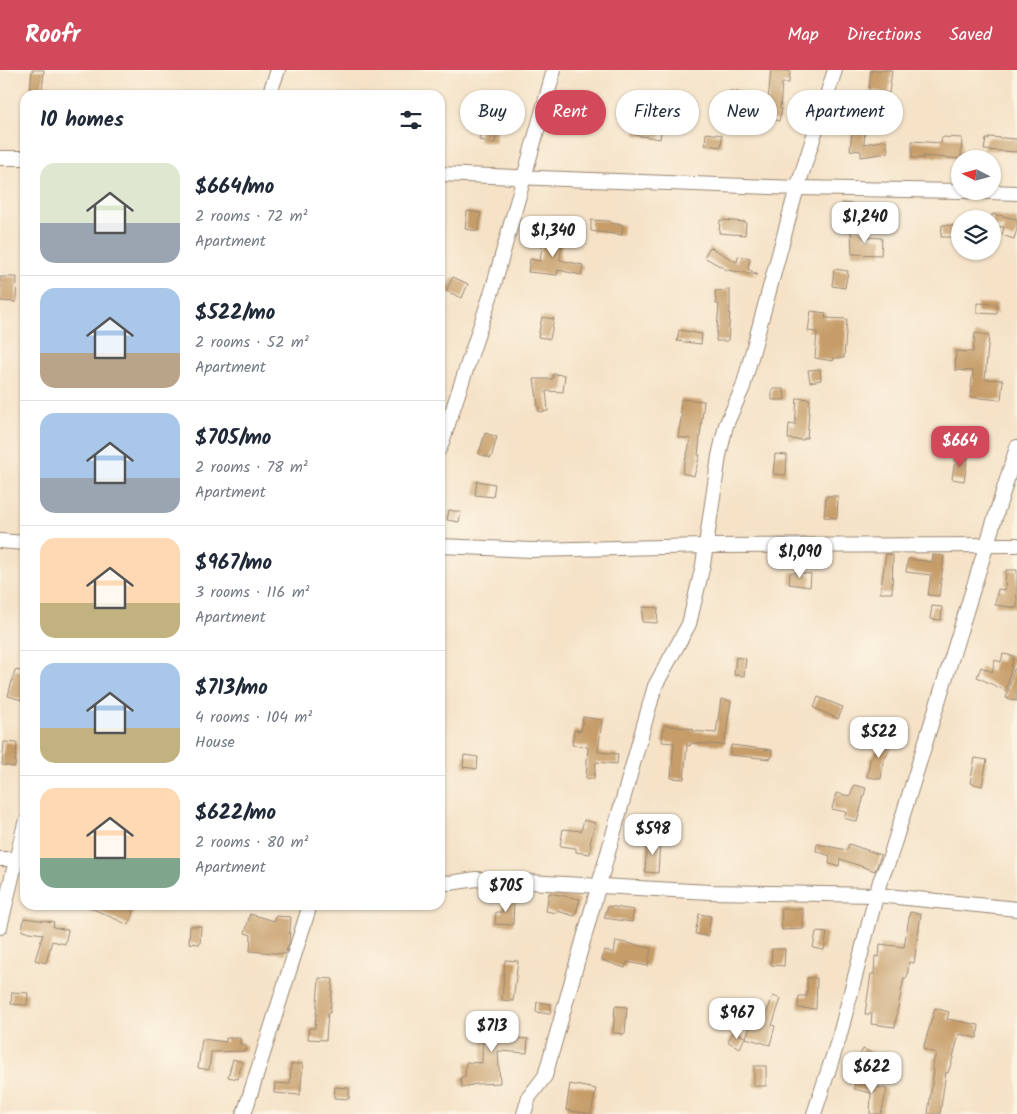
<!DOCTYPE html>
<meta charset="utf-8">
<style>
body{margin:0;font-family:Kalam,sans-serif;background:#f6f6f7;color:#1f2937;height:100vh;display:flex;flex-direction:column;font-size:19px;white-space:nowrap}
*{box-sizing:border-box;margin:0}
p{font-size:16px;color:#747a83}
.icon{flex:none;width:28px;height:28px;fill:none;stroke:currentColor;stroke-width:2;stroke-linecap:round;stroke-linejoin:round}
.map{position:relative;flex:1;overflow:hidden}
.details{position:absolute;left:20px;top:20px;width:425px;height:820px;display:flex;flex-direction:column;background:#fff;border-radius:15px;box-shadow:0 1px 4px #0004}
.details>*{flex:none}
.top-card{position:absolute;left:460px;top:20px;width:475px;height:45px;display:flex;gap:10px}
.needle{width:32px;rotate:276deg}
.tools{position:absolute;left:951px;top:80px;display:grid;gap:10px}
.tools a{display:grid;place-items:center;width:50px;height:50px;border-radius:50%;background:#fff;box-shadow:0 1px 4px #0004;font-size:25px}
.price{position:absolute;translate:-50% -42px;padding:0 11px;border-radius:10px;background:#fff;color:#222;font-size:16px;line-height:32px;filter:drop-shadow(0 1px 2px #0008)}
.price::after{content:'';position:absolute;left:50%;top:30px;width:15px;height:11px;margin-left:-8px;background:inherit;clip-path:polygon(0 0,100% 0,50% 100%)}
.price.selected{background:#d1495b;color:#fff}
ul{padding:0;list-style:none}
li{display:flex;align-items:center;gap:15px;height:125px;padding:0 20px}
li+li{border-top:1px solid #e0e1e3}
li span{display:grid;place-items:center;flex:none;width:140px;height:100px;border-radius:15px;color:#555}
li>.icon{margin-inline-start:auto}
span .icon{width:60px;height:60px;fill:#fffc;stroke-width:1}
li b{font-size:21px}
h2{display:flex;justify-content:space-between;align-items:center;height:60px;padding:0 20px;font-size:21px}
.chip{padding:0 18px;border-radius:22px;background:#fff;box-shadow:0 1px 4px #0004;font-size:18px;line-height:45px}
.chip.selected{background:#d1495b;color:#fff}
header{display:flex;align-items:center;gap:30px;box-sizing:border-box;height:70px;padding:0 25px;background:#d1495b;color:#fff}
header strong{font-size:24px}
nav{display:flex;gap:28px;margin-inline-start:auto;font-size:18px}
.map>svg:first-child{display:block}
.building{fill:#c69d69}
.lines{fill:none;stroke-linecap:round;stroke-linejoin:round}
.minor-casing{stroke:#988672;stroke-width:16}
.minor{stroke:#fff;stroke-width:14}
</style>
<header>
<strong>Roofr</strong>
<nav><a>Map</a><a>Directions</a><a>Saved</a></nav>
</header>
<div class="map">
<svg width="1017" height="1044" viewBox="0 0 1017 1044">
<rect width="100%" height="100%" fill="#fcf5e5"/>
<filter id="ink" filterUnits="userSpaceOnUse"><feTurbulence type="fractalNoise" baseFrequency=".02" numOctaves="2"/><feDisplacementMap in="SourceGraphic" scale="10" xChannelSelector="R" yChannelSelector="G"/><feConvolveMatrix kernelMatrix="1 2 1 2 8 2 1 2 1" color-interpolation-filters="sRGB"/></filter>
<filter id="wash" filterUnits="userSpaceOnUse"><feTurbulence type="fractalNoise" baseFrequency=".0096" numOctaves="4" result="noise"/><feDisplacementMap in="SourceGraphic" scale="20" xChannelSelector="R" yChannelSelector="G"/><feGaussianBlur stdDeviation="1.12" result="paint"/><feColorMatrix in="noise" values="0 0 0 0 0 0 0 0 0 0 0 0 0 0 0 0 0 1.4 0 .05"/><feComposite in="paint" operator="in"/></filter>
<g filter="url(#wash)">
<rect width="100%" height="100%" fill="#f5e2c7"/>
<g id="blocks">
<!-- building -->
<g class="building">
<path d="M32 0H44L42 23 30 22Z"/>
<path d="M771 0 790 1 789 13H782L780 39H782L779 51 760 46 762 41 727 31 730 21H734L768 31Z"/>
<path d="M871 0H892L889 23 869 20Z"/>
<path d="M853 34H869V45L866 46 864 74 886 70 888 83 861 87V81L850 80 853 51Z"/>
<path d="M482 51 498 53 495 73 479 70Z"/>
<path d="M637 51 662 54 660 69 635 65Z"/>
<path d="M706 63 722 65 721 77 705 75Z"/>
<path d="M942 67 962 68 961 89 923 86V88H912V71L941 73Z"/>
<path d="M989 67 1017 69V82L984 80 986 69H989Z"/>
<path d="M842 133 854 134 853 153 841 152Z"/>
<path d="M467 141 481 143 478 161 465 159Z"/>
<path d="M992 144 1017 149V159L1014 169 1002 165 1004 157 992 156Z"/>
<path d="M591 150 610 151V153L623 155 622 165 591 161Z"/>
<path d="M720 150 746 152 745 165 719 163Z"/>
<path d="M942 155 958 156 957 167H941Z"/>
<path d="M864 159V167L882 168 881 185 852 184 851 160Z"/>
<path d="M544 162 563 164 560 190 583 195 581 205 558 200 557 205 528 202 530 189 540 191Z"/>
<path d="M710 177 737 192 738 186 750 188 748 199 758 205 727 200 704 187Z"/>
<path d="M834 199 848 201 845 218 832 216Z"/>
<path d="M0 207H17L16 232 0 231Z"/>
<path d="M453 207 468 214 462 228 446 221Z"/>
<path d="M730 220V240L728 271H716L719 234H716L715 221Z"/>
<path d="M977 233 997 234V244L977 243Z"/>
<path d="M811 241 826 243 825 248 847 249 844 288H834L833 291 815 288 817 262 808 261Z"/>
<path d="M542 247 554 249 550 269 538 267Z"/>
<path d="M679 260 702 264 701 274 677 271Z"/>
<path d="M975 263 989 265 985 309 1003 310 1001 330 970 327 973 301 955 300 956 281 973 282Z"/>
<path d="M820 299 821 310 810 312 808 300Z"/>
<path d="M553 304 565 305 563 322 546 321 548 341 539 342 534 309H553Z"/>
<path d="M772 319H784L785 330H772Z"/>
<path d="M797 328 810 329 807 368H804V370L788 369 789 354 795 355Z"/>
<path d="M681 329 704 331 698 385H700L694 406 682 403 691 369 678 367 682 343H680Z"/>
<path d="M485 363 497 367 491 388 479 384Z"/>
<path d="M775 384 787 385 786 405 773 404Z"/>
<path d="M956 384 968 386 964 411 952 409Z"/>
<path d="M477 411 495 414 493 427 475 425Z"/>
<path d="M826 426H838L837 448 824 447Z"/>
<path d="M449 440 461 442 459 452 447 450Z"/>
<path d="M886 484 893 485 892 523H880Z"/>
<path d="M933 485 944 486 939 526 928 525 931 505 906 502 908 489 932 492Z"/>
<path d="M1006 500H1017V538L995 535 998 519 1005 520Z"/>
<path d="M790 502 811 504 810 517 789 514Z"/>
<path d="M932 536 942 537 941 550 930 549Z"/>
<path d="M643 537 658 538 657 553 642 552Z"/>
<path d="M1003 584 1014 586 1006 621 977 607 981 597 992 602 995 590 1001 592Z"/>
<path d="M736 587 746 589 744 606 734 605Z"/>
<path d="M1014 599H1017V631L1006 628Z"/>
<path d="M15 600 25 602V631L8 626Z"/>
<path d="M818 627 843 637 838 649 814 638Z"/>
<path d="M721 629 731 631 724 675 691 673 690 676 687 675 684 709 671 708 674 673 662 672 664 655 693 659V661L716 663Z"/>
<path d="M583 647 602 650 598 682 618 684 617 694 596 692 594 709 586 708 588 677 572 675 574 660 581 661Z"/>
<path d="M884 666 894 672 883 692 881 709 867 707 870 690Z"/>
<path d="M4 672 17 673 15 697 2 695Z"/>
<path d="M731 675 772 680 771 689 730 685Z"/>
<path d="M464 685 478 687 477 699 463 697Z"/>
<path d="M975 688 987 690 982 716 970 713Z"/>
<path d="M854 715 866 718 857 752 844 748 846 742 832 739 836 723 850 726Z"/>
<path d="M584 750 595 753 590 774H591L590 784 576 782V778L560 776 563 759 581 761Z"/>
<path d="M647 770 660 771 658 803 645 802Z"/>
<path d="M817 774 847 780 849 774 881 785 875 801 840 789 839 796 829 794 830 786 816 781Z"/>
<path d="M549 823 580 829 575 846 557 841 556 843 546 841Z"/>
<path d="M503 829 514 830 513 855 495 854 496 842H502Z"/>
<path d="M84 835H116L134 841 129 855Z"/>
<path d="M608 836 634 840 632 852 604 848Z"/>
<path d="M781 839H803V859L782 860Z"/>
<path d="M910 842 921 844 914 893 909 892 907 908H904L897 942 895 957 871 954 872 944H865L871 904H874L875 886 879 887 880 874 904 877Z"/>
<path d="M250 844 275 851 276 846 291 847 289 873 285 884 250 881 251 865 245 863Z"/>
<path d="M699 844 711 846 708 866 695 864Z"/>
<path d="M24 848 54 852 53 857 68 860 65 874 52 871 46 893 35 890 43 864 22 861Z"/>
<path d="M190 856H201L200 874 189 873Z"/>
<path d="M816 862 827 863 824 880 813 878Z"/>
<path d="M616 871 651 878 648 896 627 892 625 898 602 890 605 880 614 883Z"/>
<path d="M772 879H785L784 896 771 895Z"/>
<path d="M505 890 518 891 513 931 502 930Z"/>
<path d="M319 908 333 909 330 943 328 942 326 970 308 969 309 958H315Z"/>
<path d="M807 908H817L816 939 798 938 799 926H807Z"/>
<path d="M12 922 28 923 27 935 11 934Z"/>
<path d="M773 926 781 929 772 955 775 956 770 975 746 968 752 949 763 953Z"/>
<path d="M537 932 551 934 550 944 536 942Z"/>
<path d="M615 936 627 937 625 964 613 963Z"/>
<path d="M935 938 949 942 947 949 979 955 977 968 959 964 952 991 948 1003 946 1002 940 1044H928L934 999 932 998 936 983 923 979Z"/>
<path d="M483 946 505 947 503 967 528 969 527 983 498 981 500 1013 477 1014 462 1017 460 1008 465 1006 466 992 482 993Z"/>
<path d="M733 962 745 967 740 978 728 972Z"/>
<path d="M226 968H240V974L246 975V981L211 982 209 1000 198 998 202 969 226 972Z"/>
<path d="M863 979 873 983 868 993 858 989Z"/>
<path d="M233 989 242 992 238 1009 228 1007Z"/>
<path d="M291 994H303L300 1025 274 1023 275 1013 290 1014Z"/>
<rect x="754" y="996" width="12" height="20"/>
<path d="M856 1007 875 1011 873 1016 887 1019 881 1044H870L871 1023 854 1019Z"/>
<path d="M570 1014 596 1019 591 1044 566 1040Z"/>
<path d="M335 1017 349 1018V1029L334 1028Z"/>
</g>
</g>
</g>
<g filter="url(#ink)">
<use href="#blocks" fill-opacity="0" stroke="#988672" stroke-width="1"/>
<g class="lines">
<!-- minor casing -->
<g class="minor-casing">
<g id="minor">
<path d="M269 25 278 0"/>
<path d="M0 88H25"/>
<path d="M440 104 797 118 960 121"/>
<path d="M964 121 1017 123"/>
<path d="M440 378 493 218 554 0"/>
<path d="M0 471 25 473"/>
<path d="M440 476 532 480 706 476 1017 475"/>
<path d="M0 789H24"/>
<path d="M440 812 450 813 476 809 710 822 877 825 1017 839"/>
<path d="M0 857 25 753"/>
<path d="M244 1044 310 835"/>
<path d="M524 1044 529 1027 545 1006 655 616 689 554 703 495 719 386 726 355 743 317 795 125 835 0"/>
<path d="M814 1044 839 968 880 811 889 790 1017 377"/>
</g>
</g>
<!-- minor -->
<use href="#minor" class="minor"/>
</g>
</g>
</svg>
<div class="tools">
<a><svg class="needle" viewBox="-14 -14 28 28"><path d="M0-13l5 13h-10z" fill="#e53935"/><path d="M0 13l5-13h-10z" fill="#747a83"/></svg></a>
<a><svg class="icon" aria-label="layers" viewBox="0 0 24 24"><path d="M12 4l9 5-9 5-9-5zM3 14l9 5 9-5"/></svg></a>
</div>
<b class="price" style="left:865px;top:174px">$1,240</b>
<b class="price" style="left:553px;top:188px">$1,340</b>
<b class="price selected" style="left:960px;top:398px">$664</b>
<b class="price" style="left:800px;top:509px">$1,090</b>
<b class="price" style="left:879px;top:689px">$522</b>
<b class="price" style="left:653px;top:786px">$598</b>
<b class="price" style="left:506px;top:843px">$705</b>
<b class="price" style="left:737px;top:970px">$967</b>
<b class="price" style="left:492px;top:983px">$713</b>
<b class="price" style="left:872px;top:1024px">$622</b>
<div class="top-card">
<a class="chip">Buy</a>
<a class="chip selected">Rent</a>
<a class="chip">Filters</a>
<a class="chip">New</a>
<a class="chip">Apartment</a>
</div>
<section class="details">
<h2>10 homes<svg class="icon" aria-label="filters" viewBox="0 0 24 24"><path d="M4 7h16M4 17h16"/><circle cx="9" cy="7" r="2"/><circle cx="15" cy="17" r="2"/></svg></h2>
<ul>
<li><span style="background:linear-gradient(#dfe7d0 60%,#9aa5b1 0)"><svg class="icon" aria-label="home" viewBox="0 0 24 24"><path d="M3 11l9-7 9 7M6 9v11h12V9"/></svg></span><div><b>$664/mo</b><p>2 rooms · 72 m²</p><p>Apartment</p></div></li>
<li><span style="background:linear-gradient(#a9c7e8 65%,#b9a48a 0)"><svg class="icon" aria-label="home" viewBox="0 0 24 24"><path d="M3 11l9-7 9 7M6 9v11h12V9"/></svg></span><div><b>$522/mo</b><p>2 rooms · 52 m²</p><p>Apartment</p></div></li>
<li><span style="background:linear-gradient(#a9c7e8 65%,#9aa5b1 0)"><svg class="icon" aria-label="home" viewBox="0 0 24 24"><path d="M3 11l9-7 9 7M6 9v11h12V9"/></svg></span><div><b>$705/mo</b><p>2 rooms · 78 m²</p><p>Apartment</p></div></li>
<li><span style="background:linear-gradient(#ffd9b3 65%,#c2b280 0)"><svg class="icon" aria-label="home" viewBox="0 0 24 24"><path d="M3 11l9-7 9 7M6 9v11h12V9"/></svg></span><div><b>$967/mo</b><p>3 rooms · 116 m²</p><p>Apartment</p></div></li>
<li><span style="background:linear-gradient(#a9c7e8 65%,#c2b280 0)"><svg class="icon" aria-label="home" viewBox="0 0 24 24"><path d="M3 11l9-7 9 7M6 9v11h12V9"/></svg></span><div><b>$713/mo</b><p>4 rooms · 104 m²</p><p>House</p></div></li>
<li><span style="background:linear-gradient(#ffd9b3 70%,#7fa58c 0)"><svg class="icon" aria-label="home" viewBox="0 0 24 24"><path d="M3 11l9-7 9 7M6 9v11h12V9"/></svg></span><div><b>$622/mo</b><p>2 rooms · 80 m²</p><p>Apartment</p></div></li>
</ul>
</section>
</div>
